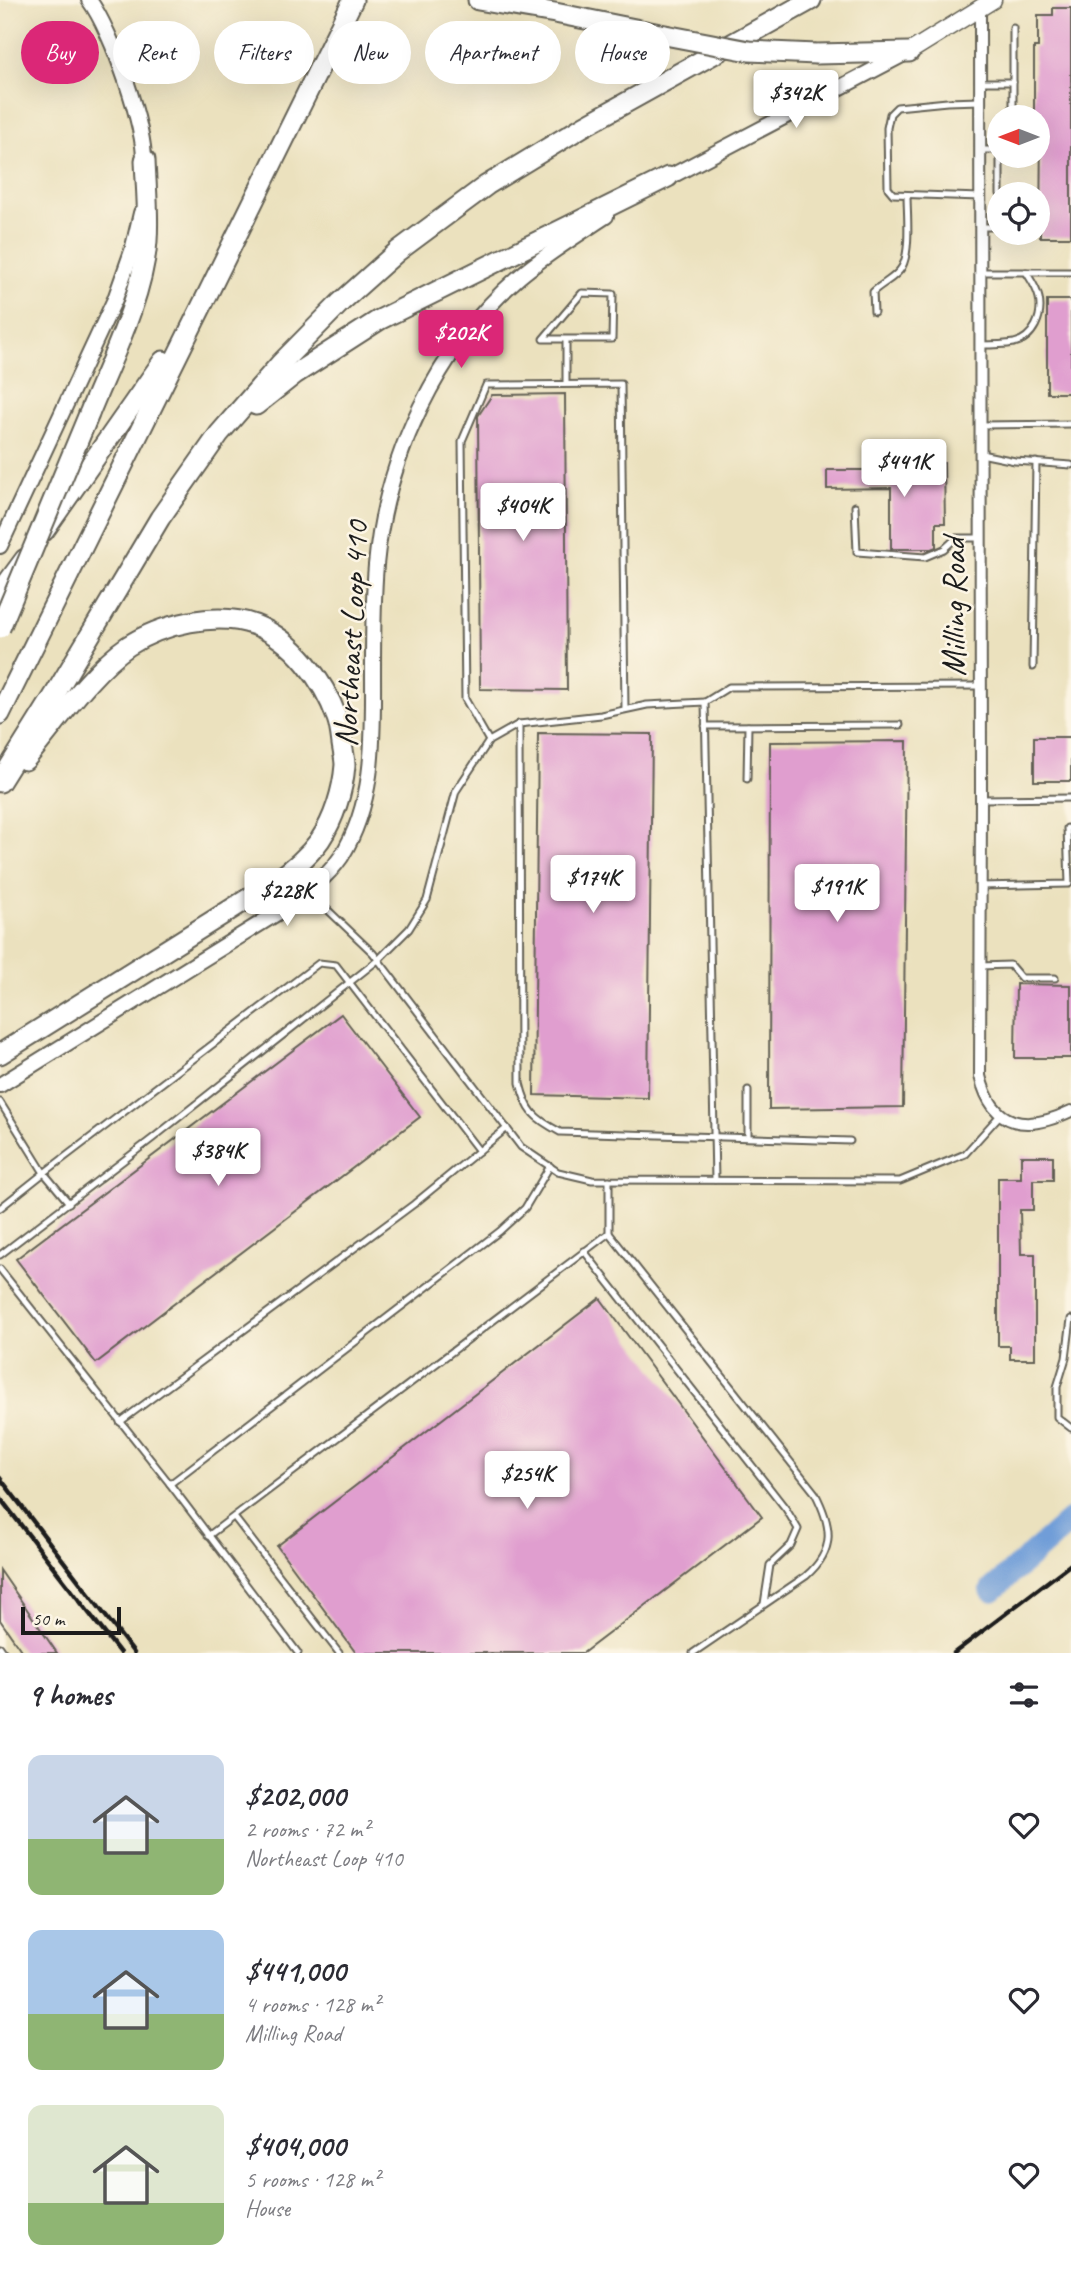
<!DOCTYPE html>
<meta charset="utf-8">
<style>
body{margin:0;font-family:Caveat,sans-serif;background:#f7f7f7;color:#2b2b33;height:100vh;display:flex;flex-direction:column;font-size:26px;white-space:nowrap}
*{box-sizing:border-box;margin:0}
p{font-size:23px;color:#7c7c81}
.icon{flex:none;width:38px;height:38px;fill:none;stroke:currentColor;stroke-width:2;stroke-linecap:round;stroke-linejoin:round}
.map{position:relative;height:1653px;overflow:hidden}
.panel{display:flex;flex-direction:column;background:#fff;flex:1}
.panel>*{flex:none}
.banner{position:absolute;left:21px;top:21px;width:700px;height:63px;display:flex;gap:14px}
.needle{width:46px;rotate:270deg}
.buttons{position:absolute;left:987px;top:105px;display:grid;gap:14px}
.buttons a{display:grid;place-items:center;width:63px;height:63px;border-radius:50%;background:#fff;box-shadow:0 7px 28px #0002;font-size:35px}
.scale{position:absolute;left:21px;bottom:18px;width:100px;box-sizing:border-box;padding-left:7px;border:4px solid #1c1c1c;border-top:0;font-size:19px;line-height:24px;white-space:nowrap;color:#1c1c1c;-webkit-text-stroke:5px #fcf5e5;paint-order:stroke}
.price{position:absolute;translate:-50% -60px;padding:0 16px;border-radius:7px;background:#fff;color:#222;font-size:23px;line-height:46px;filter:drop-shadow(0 2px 4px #0008)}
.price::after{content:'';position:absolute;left:50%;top:42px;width:21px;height:16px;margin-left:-10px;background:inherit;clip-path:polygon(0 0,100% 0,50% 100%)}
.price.active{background:#db2777;color:#fff}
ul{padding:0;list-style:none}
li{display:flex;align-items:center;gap:21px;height:175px;padding:0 28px}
li span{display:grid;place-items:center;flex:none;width:196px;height:140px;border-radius:14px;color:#555}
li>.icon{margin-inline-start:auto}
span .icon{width:84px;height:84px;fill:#fffc;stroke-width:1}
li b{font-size:30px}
h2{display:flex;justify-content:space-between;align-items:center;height:84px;padding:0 28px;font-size:30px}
.pill{padding:0 24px;border-radius:32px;background:#fff;box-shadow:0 7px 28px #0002;font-size:24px;line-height:63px}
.pill.active{background:#db2777;color:#fff}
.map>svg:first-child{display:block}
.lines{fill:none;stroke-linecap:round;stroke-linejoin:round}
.river{stroke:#6f9dd8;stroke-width:24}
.building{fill:#e09ecf}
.lane-casing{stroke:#646155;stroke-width:9}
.street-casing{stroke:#646155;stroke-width:14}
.secondary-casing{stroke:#646155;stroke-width:18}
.primary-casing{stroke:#646155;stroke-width:19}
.highway-casing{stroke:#646155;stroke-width:23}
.lane{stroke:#fff;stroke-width:5}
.street{stroke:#fff;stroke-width:10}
.secondary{stroke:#fff;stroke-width:14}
.primary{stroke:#fff;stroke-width:16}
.highway{stroke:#fff;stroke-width:19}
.rail{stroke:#1c1c1c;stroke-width:4.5}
.highway-bridge-casing{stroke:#646155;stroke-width:23;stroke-linecap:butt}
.highway-bridge{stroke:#fff;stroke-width:19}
.labels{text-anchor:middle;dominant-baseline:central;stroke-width:5;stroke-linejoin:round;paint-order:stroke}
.street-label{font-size:33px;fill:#1c1c1c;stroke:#fcf5e5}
</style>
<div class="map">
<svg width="1071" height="1653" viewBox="0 0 1071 1653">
<rect width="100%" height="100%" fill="#fcf5e5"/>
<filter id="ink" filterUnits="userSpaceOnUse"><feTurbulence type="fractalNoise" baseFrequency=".0143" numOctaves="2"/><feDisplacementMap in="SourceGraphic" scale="14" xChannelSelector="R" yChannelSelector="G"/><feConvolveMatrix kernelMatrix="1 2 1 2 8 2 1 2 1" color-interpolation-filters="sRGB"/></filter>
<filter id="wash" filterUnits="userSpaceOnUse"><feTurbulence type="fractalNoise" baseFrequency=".00686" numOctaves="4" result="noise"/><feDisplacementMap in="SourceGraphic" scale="28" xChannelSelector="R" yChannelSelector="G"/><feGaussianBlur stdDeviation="1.57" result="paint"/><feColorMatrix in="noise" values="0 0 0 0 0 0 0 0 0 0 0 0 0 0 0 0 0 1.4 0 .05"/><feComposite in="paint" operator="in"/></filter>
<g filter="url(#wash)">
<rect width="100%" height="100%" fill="#ebe1be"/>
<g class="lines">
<!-- river -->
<path class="river" d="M992 1590 1071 1520"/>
</g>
<g id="blocks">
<!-- building -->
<g class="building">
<path d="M1053 8H1071V237H1040L1041 127H1038V117H1034V47H1038V15H1053Z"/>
<rect x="1047" y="300" width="24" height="93"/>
<path d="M565 394 567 690 480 689 478 416 492 395Z"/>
<path d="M890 463H944L945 523H936V547L931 549H891V488L827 489V470H890Z"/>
<path d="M538 733 652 734 648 1098 534 1095Z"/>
<rect x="1034" y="737" width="37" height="44"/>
<path d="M907 741 903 1107 769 1109 770 742Z"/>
<path d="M1016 984 1071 985V1058H1015Z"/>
<path d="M341 1014 420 1117 96 1363 16 1259Z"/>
<path d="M1021 1156H1053V1180H1033V1210H1020L1021 1254H1035V1359H1010V1346H998V1178H1021Z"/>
<path d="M600 1298 762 1517 583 1653H356L277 1546Z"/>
<path d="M0 1570 57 1653H23L0 1620Z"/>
</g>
</g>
</g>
<g filter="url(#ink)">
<use href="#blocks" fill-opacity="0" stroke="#646155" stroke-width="2"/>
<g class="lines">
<!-- lane casing -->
<g class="lane-casing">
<g id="lane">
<path d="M980 82H1013"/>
<path d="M980 101 947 102 897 107 890 114 887 128 888 188 893 194 980 197"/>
<path d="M1013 117V28"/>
<path d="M981 150H999"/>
<path d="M1000 194V156"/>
<path d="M980 227H999"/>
<path d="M980 272H1071"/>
<path d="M874 312 873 292C882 283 896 278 902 267 911 251 907 213 907 195"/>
<path d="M980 345C991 345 1003 345 1014 343 1034 338 1043 316 1039 298 1037 288 1031 280 1026 272"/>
<path d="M566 383V339H612L613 294 582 293 543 339H566"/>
<path d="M980 425 1071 424"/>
<path d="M981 454 1015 461 1071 465"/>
<path d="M855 506 857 552 925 557 944 549 956 538H980"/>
<path d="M1033 667 1036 462"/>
<path d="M705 702 729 687 981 686"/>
<path d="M519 724 520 1083C527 1112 534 1118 560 1132L850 1141"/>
<path d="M705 726 900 725"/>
<path d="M489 741 465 699 462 441 486 385 621 384 625 709"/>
<path d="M747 779 748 726"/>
<path d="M981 799 1071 798"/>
<path d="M980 886 1069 884 1067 828"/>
<path d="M308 891 373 953 521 1147 558 1172 592 1180 900 1181 965 1154 1001 1114"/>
<path d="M980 966 1010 965 1021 978H1055"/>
<path d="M748 1090V1137"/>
<path d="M0 1102 44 1173 0 1208"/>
<path d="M609 1180V1233L815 1493C832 1526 836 1550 806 1576L693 1653"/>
<path d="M69 1203 44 1173 319 963 336 965 479 1151"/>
<path d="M584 1251 786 1509 798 1529 791 1545 770 1565 764 1604"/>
<path d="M0 1255 153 1138 378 960 409 929 427 900 456 791 489 741 519 724 601 715 647 705 705 702 715 1180"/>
<path d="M0 1269 170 1484 500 1231 525 1208 550 1166"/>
<path d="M1071 1319 1066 1358 1057 1387V1417L1071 1428"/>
<path d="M120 1422 414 1204 507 1128"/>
<path d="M170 1484 298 1653"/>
<path d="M234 1517 339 1653"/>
<path d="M208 1536 609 1233"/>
<path d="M0 1647 4 1653"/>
</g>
</g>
<!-- street casing -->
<g class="street-casing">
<path id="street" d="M980 9 981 799 980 1076C993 1129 1027 1132 1071 1111"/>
</g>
<!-- secondary casing -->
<g class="secondary-casing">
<g id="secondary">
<path d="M89 0C112 31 147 130 144 168"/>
<path d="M662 181 904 54"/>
<path d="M0 546 115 299 132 251 141 213"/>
<path d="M0 1085 282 910C303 895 326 879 341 857 376 801 373 735 373 671 373 636 373 600 376 565 386 457 437 348 519 277 546 254 577 235 606 216"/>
</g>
</g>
<!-- primary casing -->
<g class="primary-casing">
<path id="primary" d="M909 52 993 0"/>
</g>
<!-- highway casing -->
<g class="highway-casing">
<g id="highway">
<path d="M478 0 555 13 665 35"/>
<path d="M816 54 909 52"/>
<path d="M256 405 295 374 379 320 668 177"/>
<path d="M89 414C110 362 143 297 147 241 149 214 146 187 145 160"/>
<path d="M44 531 163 361"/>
<path d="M0 593 25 559"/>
<path d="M0 714 353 0"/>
<path d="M0 782 55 694 160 518 219 434 280 364 341 302 398 251 487 185 584 126 811 0"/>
<path d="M0 1054 273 883C291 871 307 858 320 840 334 819 343 791 345 765 345 759 343 751 342 744 341 736 340 726 337 718 324 681 294 640 255 625 217 611 161 624 128 646 91 671 55 725 25 760"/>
</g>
</g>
<!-- lane -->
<use href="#lane" class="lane"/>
<!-- street -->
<use href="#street" class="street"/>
<!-- secondary -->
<use href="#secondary" class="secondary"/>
<!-- primary -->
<use href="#primary" class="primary"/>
<!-- highway -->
<use href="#highway" class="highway"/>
<!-- rail -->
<g class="rail">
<path d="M0 1478 134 1653"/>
<path d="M0 1498 120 1653"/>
<path d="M954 1653 1071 1564"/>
</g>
<!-- highway-bridge casing -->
<g class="highway-bridge-casing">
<g id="highway-bridge">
<path d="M665 35 749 51 816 54"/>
<path d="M0 628 89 414"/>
</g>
</g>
<!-- highway-bridge -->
<use href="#highway-bridge" class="highway-bridge"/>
</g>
</g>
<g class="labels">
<!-- street labels -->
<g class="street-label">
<text transform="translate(954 607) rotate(-90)">Milling Road</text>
<text transform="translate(351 634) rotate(-87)">Northeast Loop 410</text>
</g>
</g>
</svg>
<div class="buttons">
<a><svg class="needle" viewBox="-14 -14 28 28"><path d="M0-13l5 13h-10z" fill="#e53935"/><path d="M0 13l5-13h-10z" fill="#7c7c81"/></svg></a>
<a><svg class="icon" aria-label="locate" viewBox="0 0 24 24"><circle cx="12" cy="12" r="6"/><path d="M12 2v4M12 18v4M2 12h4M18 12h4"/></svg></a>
</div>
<div class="scale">50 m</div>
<b class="price" style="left:796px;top:130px">$342K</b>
<b class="price active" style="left:461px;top:370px">$202K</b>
<b class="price" style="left:904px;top:499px">$441K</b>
<b class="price" style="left:523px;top:543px">$404K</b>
<b class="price" style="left:593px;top:915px">$174K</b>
<b class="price" style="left:837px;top:924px">$191K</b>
<b class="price" style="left:287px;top:928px">$228K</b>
<b class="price" style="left:218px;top:1188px">$384K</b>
<b class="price" style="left:527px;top:1511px">$254K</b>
<div class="banner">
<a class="pill active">Buy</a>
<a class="pill">Rent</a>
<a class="pill">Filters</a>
<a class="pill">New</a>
<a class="pill">Apartment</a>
<a class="pill">House</a>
</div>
</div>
<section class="panel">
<h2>9 homes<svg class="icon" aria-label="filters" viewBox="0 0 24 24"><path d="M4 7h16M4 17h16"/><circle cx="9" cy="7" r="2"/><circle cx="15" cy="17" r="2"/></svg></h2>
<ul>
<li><span style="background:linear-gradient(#c9d6e8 60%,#8fb573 0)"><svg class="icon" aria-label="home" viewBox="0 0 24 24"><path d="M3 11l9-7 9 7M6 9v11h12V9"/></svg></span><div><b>$202,000</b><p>2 rooms · 72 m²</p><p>Northeast Loop 410</p></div><svg class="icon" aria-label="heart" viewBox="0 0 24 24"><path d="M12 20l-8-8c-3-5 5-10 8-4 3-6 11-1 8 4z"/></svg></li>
<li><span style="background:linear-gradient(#a9c7e8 60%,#8fb573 0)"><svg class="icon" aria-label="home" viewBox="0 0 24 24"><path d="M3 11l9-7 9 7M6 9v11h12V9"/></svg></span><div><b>$441,000</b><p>4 rooms · 128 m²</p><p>Milling Road</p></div><svg class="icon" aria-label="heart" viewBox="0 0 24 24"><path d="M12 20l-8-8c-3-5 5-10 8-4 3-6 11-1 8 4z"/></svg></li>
<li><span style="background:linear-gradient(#dfe7d0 70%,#8fb573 0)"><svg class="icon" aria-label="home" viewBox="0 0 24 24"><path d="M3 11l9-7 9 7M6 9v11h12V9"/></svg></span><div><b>$404,000</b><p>5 rooms · 128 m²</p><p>House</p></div><svg class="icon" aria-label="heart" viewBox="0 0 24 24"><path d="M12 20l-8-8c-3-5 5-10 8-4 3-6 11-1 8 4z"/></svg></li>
</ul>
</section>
